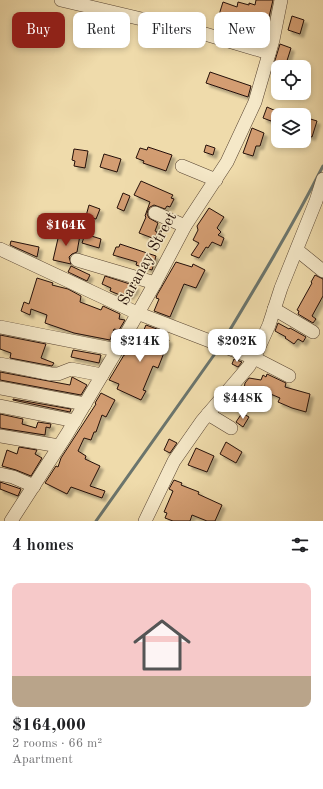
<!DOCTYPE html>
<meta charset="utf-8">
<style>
body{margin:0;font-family:"Old Standard TT",serif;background:#f2f2f2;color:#202124;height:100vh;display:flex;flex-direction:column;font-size:15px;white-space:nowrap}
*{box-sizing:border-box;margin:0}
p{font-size:13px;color:#757577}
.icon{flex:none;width:22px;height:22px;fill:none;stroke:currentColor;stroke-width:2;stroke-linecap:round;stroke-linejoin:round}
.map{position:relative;height:521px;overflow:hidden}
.panel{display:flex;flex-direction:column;background:#fff;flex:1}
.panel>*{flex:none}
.guide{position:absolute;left:12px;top:12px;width:299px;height:36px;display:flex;gap:8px}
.controls{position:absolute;left:271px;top:60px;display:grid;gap:8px}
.controls a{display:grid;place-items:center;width:40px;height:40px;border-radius:8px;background:#fff;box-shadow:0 2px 6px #0003;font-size:20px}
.price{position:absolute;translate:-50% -34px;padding:0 9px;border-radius:8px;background:#fff;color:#222;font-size:13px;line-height:26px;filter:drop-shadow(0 1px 2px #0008)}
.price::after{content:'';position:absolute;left:50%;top:24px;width:12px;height:9px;margin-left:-6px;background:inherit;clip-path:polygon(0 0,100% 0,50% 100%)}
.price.active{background:#8f2418;color:#fff}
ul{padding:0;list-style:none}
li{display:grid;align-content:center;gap:8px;height:212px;padding:0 12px}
li span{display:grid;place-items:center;height:124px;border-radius:8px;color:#555}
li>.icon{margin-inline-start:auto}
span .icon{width:72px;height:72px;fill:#fffc;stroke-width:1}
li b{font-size:17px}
h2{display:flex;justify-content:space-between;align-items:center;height:48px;padding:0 12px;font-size:17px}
.tag{padding:0 14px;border-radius:8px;background:#fff;box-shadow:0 2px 6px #0003;font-size:14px;line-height:36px}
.tag.active{background:#8f2418;color:#fff}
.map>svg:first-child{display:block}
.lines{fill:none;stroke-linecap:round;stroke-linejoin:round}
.stream{stroke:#6b756d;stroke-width:3}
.building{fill:#d39d72;stroke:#241008;filter:url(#shadow)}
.minor-casing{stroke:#574331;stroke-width:14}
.minor{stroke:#f5e8c8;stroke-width:13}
.labels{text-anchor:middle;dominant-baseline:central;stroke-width:3.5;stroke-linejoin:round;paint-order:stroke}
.street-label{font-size:16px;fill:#241008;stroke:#f5e8c8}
</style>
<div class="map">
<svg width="323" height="521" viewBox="0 0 323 521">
<defs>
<filter id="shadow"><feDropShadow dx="3.5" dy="3.5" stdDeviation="1" flood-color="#0004"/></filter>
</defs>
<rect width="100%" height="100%" fill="#efdbab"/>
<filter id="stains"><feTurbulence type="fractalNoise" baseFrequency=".005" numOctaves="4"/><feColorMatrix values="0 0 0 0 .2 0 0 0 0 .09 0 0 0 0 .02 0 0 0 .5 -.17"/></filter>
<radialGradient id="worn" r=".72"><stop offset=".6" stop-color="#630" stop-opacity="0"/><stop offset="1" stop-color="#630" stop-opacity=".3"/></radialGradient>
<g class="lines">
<!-- stream -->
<g class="stream">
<path d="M222 343C257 285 292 227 323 166"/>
<path d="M96 521 219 348"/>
</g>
</g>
<!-- building -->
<g class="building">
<path d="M256 0H273L269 17H268L264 26 253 22 252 26 228 19 227 21 218 18 223 2 237 7 238 2 249 5V3L255 5Z"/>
<path d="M292 16 304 20 300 34 288 30Z"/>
<path d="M280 44 291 48 285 67H273Z"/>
<path d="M210 72 251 86 248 97 206 83Z"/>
<path d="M267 107 276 111 271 121 263 118Z"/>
<path d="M304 117 317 121 312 137 304 134Z"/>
<path d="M252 128 264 133 260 146H256L253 156 243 153Z"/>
<path d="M206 145 215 148 213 155 204 152Z"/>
<path d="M148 147 172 155 166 171 143 163 144 161 136 158 140 148 147 150Z"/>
<path d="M74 149 88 151 85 168 74 166 75 161 72 160Z"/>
<path d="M104 154 121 159 117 172 100 167Z"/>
<path d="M141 181 173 195 171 198 174 199 170 207 167 206 165 209 154 205 150 207 148 210 147 214 149 218 158 223 155 231 157 232 155 239 139 233 146 217 145 216 150 202 134 195Z"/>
<path d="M123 193 130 196 124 211 117 208Z"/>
<path d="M89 205 100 209 96 219 86 216Z"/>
<path d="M209 208 224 217 217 228 221 232 218 235 224 238 221 246 212 242 208 248 206 247 199 258 191 255 199 243 193 240 198 230 197 226Z"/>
<path d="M60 230 80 235 77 252 72 254 69 257 71 264 53 260Z"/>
<path d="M85 234 101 239 99 248 82 243Z"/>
<path d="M11 241 39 247 37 257 10 245Z"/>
<path d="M120 244 156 256 152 270 136 265 137 262 113 255 116 247H119Z"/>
<path d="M176 262 192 267 193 264 205 270 196 288 184 284 170 317 154 311 159 299 156 298 157 295Z"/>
<path d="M71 266 90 275 87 281 68 272Z"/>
<path d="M315 275 323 279V296L312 316 316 319 313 323 298 314 299 311 297 310 312 283 311 282Z"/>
<path d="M105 276 136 286 134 292H132L130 296 121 293 120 295 110 291 111 288 102 284Z"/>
<path d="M37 278 53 283 52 285 68 289 81 296 80 302 101 310 103 306 120 314 119 319 125 320 119 330 114 329 110 340 74 333 45 323 47 315 31 309 30 315 21 311 24 302 29 304Z"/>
<path d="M278 323 289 329 290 328 306 337 303 342 298 339 294 344 285 338 286 337 275 331Z"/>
<path d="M146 325 165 332 163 338 169 340 158 368 153 366 143 390 146 391 141 400 117 389 119 384 109 380 124 355H125L131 345 136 348Z"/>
<path d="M0 335 46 344 41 358 54 363 52 366 10 358 11 353 0 349Z"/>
<path d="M73 350 101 355 99 363 71 357Z"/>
<path d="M234 359 242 362 238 367 232 364Z"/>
<path d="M0 372 70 385 72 377 87 385 81 395 0 380Z"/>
<path d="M267 374 286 383 285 387 310 394 306 412 292 408 278 402 280 398 254 387 253 391 244 389 245 383 249 378 261 380 263 375 266 377Z"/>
<path d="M101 393 115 400 106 417 102 415 96 432H94L91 440 84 438 78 451 86 456 85 459 100 466 90 486 105 491 102 498 71 487 67 494 45 483 56 466 58 467 61 458 96 404 95 403Z"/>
<path d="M13 399 71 409 70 412 13 400Z"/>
<path d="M242 413 249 417 243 427 236 422Z"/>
<path d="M0 414 23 419 22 424 36 428 38 422 51 424 50 428 46 427 45 435 0 428Z"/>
<path d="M169 439 177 443 170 453 164 450Z"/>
<path d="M226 442 242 452 236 463 220 454Z"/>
<path d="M19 447 37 450 35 454 42 458 31 476 16 470 2 466 7 450 17 454Z"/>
<path d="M196 448 214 456 207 472 188 465Z"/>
<path d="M174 480 182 483 181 485 199 492 198 494 222 505 215 521H207L192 515 190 521H173L165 518 167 513 164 512 173 491 169 489Z"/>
<path d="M0 482 21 489 18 496 0 489Z"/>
</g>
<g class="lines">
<!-- minor casing -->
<g class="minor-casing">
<g id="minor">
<path d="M61 0 205 34 269 53"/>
<path d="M182 166 216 180"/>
<path d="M155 213 185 226"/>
<path d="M0 249 137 313 254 358 289 376"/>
<path d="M297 250 323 271"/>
<path d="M77 260 155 283"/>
<path d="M274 309 313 332"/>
<path d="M0 327 117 350"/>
<path d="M0 364 51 374H58L71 369 102 375"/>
<path d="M0 388 85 404"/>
<path d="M0 406 75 421"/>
<path d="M208 414 231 428"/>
<path d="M0 436 59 446"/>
<path d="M0 474 13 477 34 486"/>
<path d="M11 521 67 434 117 350 155 283 185 226 227 162 255 102 273 40 281 0"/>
<path d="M145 521 174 461 202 421 249 366 256 354 269 325 281 288 316 201 323 179"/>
</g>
</g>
<!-- minor -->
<use href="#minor" class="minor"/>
</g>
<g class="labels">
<!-- street labels -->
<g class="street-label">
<text transform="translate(148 259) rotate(-61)">Saranay Street</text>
</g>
</g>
<rect width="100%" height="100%" filter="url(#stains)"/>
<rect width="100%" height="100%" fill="url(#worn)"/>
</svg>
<div class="controls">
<a><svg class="icon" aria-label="locate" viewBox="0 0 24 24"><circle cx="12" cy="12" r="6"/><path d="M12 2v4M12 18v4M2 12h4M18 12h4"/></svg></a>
<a><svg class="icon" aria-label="layers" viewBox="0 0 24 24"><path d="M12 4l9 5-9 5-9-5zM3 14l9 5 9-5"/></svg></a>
</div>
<b class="price active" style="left:66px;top:247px">$164K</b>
<b class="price" style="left:140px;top:363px">$214K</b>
<b class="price" style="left:237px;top:363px">$202K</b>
<b class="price" style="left:243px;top:420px">$448K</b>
<div class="guide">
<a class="tag active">Buy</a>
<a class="tag">Rent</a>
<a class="tag">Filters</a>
<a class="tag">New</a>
</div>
</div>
<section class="panel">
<h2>4 homes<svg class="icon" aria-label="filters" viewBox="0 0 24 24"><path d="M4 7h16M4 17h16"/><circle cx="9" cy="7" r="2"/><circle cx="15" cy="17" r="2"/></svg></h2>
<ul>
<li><span style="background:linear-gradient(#f6c9c9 75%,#b9a48a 0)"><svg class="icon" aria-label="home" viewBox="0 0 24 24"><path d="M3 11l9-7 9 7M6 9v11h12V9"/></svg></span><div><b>$164,000</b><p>2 rooms · 66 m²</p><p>Apartment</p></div></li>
</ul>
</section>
